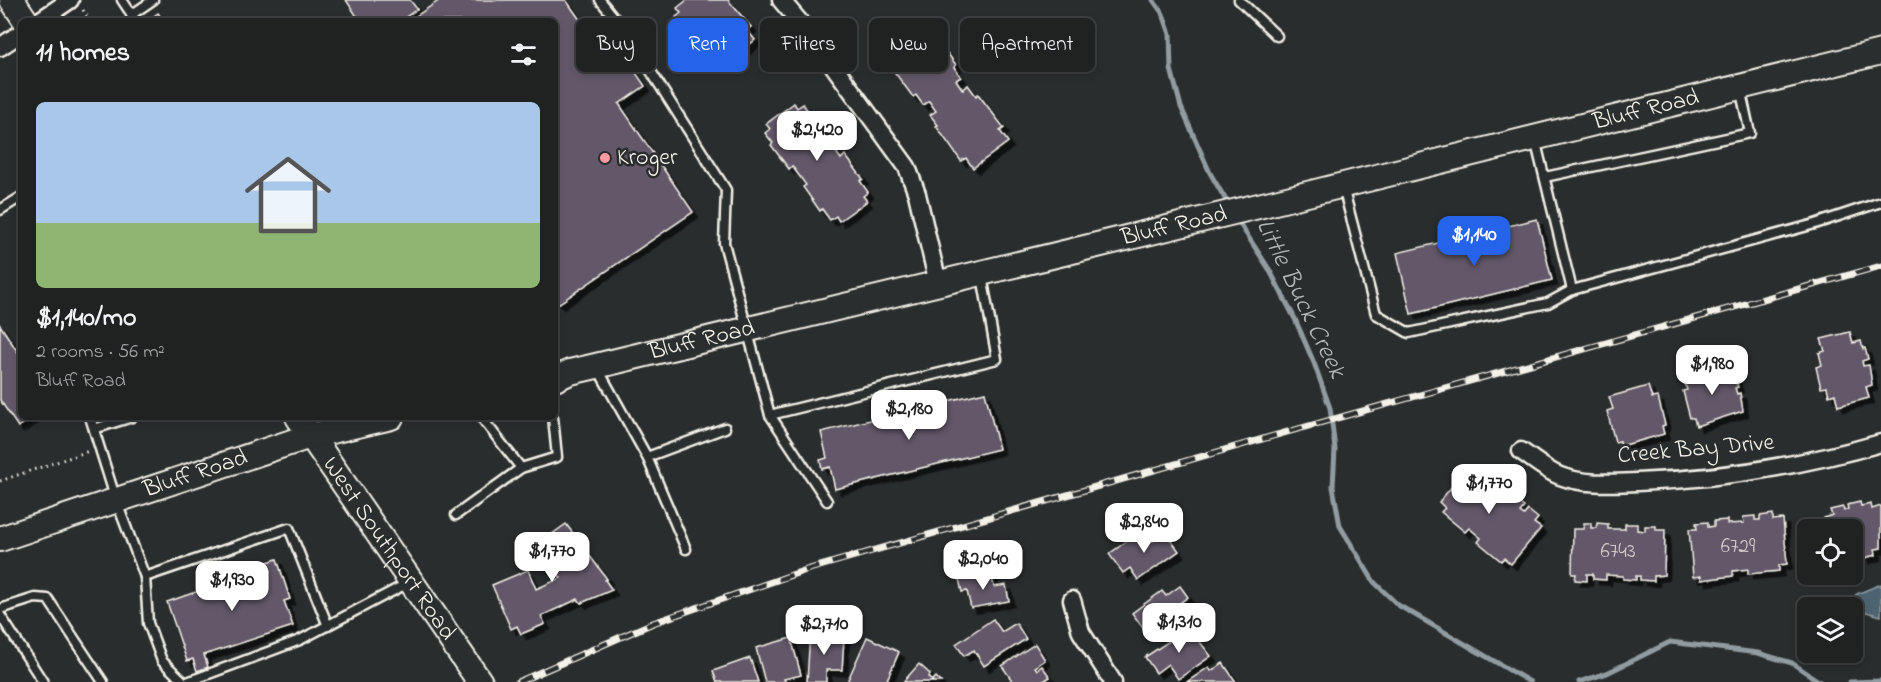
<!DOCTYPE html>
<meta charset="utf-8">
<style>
body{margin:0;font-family:"Indie Flower",sans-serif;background:#2d2f2f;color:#f1f3f6;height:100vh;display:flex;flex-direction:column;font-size:22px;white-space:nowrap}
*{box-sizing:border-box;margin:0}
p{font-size:20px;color:#a2a4a5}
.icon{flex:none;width:33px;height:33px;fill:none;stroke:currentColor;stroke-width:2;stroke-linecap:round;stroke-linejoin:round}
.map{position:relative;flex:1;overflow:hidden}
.drawer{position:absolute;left:18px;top:18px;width:540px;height:402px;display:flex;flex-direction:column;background:#202222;border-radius:9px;box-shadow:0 3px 9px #0003,0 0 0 2px #3d3f40}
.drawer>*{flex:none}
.banner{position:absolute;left:576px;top:18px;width:570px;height:54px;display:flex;gap:12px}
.controls{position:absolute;left:1797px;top:519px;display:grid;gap:12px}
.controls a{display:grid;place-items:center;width:66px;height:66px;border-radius:9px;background:#202222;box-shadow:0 3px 9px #0003,0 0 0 2px #3d3f40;font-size:30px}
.price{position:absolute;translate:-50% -51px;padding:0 14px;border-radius:12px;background:#fff;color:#222;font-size:20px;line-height:39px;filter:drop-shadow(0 2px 3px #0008)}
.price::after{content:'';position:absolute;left:50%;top:36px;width:18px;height:14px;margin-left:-9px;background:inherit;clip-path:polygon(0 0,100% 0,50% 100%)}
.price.selected{background:#2563eb;color:#fff}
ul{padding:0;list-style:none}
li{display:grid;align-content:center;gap:12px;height:318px;padding:0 18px}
li span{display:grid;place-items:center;height:186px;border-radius:9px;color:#555}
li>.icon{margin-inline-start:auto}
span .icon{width:108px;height:108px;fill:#fffc;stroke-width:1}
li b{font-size:26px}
h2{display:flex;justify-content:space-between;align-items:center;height:72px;padding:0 18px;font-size:26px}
.tag{padding:0 21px;border-radius:9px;background:#202222;box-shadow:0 3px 9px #0003,0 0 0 2px #3d3f40;font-size:21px;line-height:54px}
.tag.selected{background:#2563eb;color:#fff}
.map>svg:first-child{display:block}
.water{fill:#4e6372;stroke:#909ca1;stroke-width:1.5}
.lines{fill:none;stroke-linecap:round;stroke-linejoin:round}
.stream{stroke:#909ca1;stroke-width:5}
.building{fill:#635969;stroke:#f4f1e8;stroke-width:1.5;filter:url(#shadow)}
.service-casing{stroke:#f4f1e8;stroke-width:13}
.minor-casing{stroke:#f4f1e8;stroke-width:21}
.secondary-casing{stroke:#f4f1e8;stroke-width:28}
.path{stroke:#f4f1e8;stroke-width:3;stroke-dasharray:1.5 4.5;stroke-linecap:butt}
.service{stroke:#2a2d2e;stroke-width:8}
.minor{stroke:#2a2d2e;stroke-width:16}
.secondary{stroke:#2a2d2e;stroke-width:24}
.rail-casing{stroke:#f4f1e8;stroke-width:7}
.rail{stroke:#2a2d2e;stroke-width:4.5;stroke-dasharray:14;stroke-linecap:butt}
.poi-dot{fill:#ff9aa2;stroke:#2a2d2e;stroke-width:2}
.labels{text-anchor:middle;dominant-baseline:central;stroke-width:5;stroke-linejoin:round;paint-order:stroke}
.number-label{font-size:21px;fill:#d0cbc8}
.street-label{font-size:24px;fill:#f4f1e8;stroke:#2a2d2e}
.poi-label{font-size:24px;fill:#f4f1e8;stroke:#2a2d2e;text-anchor:start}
.water-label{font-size:26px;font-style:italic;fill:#b2b8b9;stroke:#2a2d2e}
</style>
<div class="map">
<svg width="1881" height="682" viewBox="0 0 1881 682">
<defs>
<filter id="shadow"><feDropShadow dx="5.5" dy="5.5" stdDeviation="0" flood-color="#0009"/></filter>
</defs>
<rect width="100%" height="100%" fill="#2a2d2e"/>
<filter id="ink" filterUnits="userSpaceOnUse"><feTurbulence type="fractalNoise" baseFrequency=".0167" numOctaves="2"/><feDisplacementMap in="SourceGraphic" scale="12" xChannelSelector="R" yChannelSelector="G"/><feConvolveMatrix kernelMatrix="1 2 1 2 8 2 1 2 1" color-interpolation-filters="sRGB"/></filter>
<g filter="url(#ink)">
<!-- water -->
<path class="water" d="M1881 584V616L1848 607 1847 602 1857 594Z"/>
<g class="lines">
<!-- stream -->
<g class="stream">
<path d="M1153 0 1163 14 1170 34 1171 69 1181 107 1210 173 1230 207"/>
<path d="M1236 218 1269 269 1295 319 1314 363 1330 408 1335 449 1333 487 1340 526 1374 582 1398 605 1530 682"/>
<path d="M1579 682 1607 673 1670 642 1758 653 1792 663 1820 682"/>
<path d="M1850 682 1881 681"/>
</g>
</g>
<!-- building -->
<g class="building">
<path d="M346 0H410L417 9 400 21H360Z"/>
<path d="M440 0H566L599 47 612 38 645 86 619 104 693 212 558 304 555 300V21H409Z"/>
<path d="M687 0H728L751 27 747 30 755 40 722 67 714 58 710 61 683 29 685 27 676 17 681 13 677 8Z"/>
<path d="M158 13 164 21H147Z"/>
<path d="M919 23 926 32 930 29 956 65 954 67 961 77 956 80 963 90 968 85 976 96 978 94 1004 128 1000 131 1008 142 973 168 966 158 961 161 936 126 938 125 930 115 936 111 929 101 923 105 916 95 913 97 887 62 891 60 884 49Z"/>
<path d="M794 103 797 108 803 104 811 115 813 113 831 137 827 140 841 159 845 155 863 179 860 181 868 192 863 196 867 201 839 221 836 216 830 220 822 209 820 211 803 187 806 185 792 166 789 169 771 145 773 143 765 133 770 129 766 124Z"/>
<path d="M1537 219 1552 280 1411 314 1397 253Z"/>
<path d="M0 325 21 357V417H34L18 427 0 400Z"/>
<path d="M1850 332 1853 343 1861 341 1863 349 1865 348 1868 359 1862 361 1863 366 1869 365 1872 385 1866 387 1869 398 1838 406 1835 394 1829 396 1827 387 1821 388 1816 367 1822 365 1819 353 1825 351 1821 339Z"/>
<path d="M1729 364 1732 377 1734 376 1738 387 1735 388 1737 394 1740 393 1743 411 1696 426 1694 418H1690L1683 391 1687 390 1684 379Z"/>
<path d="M1648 386 1652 398 1658 397 1665 425 1662 426 1664 434 1621 446 1620 441 1615 442 1607 411 1613 409 1609 397Z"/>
<path d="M985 392 999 449 835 489 830 467 822 469 820 460 827 458 821 432Z"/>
<path d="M1468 467 1475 473 1479 469 1488 476 1484 481 1488 484 1492 480 1502 488 1498 493 1510 503 1514 499 1524 507 1520 512 1524 515 1528 510 1538 518 1534 523 1541 528 1511 564 1504 558 1501 561 1478 542 1481 538 1469 528 1465 532 1441 512 1445 508 1439 502Z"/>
<path d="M1860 502 1861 506 1871 504 1872 509 1881 506V548L1875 549 1876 555 1864 558 1862 553 1857 555 1858 560 1852 562V530L1814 528 1826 525 1824 518 1832 515 1830 510 1843 507 1844 511 1848 509 1847 505Z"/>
<path d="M1773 514V520L1783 519 1787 564 1779 565V571L1748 574V569L1733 571V576L1701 580V576L1693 577 1689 529H1697L1696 523 1708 522V527L1714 526V521L1727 520V524L1744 523 1743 517 1755 516V520H1760V516Z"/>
<path d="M1584 523H1591V528H1597V523L1608 524V529H1625V524H1637V530L1645 531V526H1656V530H1665L1664 575 1654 576V581L1640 580V576H1636V580L1623 579V576L1606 575V580L1593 579V574H1587V581L1575 580 1576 574H1572L1573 529H1584Z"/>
<path d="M566 524 607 579 605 580 612 590 581 603 578 599 541 616 545 624 521 634 517 626 511 629 492 585 528 570 536 589 561 578 537 545Z"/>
<path d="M1144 529 1153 541 1165 532 1179 551 1138 580 1130 568 1123 573 1109 554Z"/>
<path d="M277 559 290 599 284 601 293 626 204 655 208 667 197 671 193 659 187 661 167 602 242 576 240 571Z"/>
<path d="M991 573 994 587 1006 585 1009 601 971 608 967 591 962 592 959 579Z"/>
<path d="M1180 586 1188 597 1174 607 1184 621 1164 635 1153 621 1143 628 1132 613 1162 591 1166 596Z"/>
<path d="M993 619 1002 632 1016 623 1026 639 984 666 974 650 964 656 956 644Z"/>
<path d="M1189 628 1211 656 1178 679 1168 664 1156 673 1145 657Z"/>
<path d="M810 631 830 632 829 637H844L842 670H826V682H807Z"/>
<path d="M867 637 899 652 886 682H847Z"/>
<path d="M791 638 801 675 784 679 785 682H765L756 648Z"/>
<path d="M1035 644 1045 660 1035 667 1037 670 1042 666 1050 677 1042 682H1013L1002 666Z"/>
<path d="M750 658 758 682H717L713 671Z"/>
<path d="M1223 663 1236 682H1187L1209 667 1211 671Z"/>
<path d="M919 664 930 674 929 677 932 681 936 677 941 682H903Z"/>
</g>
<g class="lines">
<!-- service casing -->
<g class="service-casing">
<g id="service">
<path d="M122 0 136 21"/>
<path d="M600 0 626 32 726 190 724 243 770 415 997 359 982 276"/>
<path d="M1239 0 1277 36"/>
<path d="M131 15 153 0"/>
<path d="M1535 139 1572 290 1815 224 1881 202"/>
<path d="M1545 177 1750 133 1740 88"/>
<path d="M1343 187 1376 314 1409 333 1548 303 1572 290"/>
<path d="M0 210 21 197"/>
<path d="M598 369 647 457 686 549"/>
<path d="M770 415 827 501"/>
<path d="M90 417 116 500 145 577 148 623 162 661 184 682"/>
<path d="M481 417 521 468"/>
<path d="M94 429 132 417"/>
<path d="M647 457 725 428"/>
<path d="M456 515 521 468 557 457 553 417"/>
<path d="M145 577 289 528 328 626"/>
<path d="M0 609 35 598 48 599 103 682"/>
<path d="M0 615 43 682"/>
<path d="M187 682 300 640 408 583"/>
</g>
</g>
<!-- minor casing -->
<g class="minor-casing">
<g id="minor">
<path d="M781 0 814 39 907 167 917 194 938 283"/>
<path d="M39 21 70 0"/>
<path d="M0 47 21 33"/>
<path d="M1521 451C1533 459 1547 471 1560 476 1584 485 1612 483 1637 482 1720 479 1801 466 1881 443"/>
<path d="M1072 600 1081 632 1113 682"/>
</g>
</g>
<!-- secondary casing -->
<g class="secondary-casing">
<g id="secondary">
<path d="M12 0 26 21"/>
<path id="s1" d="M555 379 570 372 596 366 1275 202 1881 52"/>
<path id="s2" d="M298 417 480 682"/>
<path id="s3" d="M0 539 310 436 391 417"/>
</g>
</g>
<!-- path -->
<g class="path">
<path d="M83 10 90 21"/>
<path d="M0 481 89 451"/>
</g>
<!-- service -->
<use href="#service" class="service"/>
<!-- minor -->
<use href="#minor" class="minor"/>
<!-- secondary -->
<use href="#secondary" class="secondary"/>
<!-- rail casing -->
<g class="rail-casing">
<path id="rail" d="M518 682 653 623 806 570 1273 436 1881 266"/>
</g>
<!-- rail -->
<use href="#rail" class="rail"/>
</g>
</g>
<!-- markers -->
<circle class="poi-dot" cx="605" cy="158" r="6"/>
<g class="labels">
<!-- number labels -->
<g class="number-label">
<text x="1738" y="547">6729</text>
<text x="1618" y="552">6743</text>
</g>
<!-- street labels -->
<g class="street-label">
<text stroke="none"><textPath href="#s1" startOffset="1124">Bluff Road</textPath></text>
<text stroke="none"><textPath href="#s1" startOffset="638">Bluff Road</textPath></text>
<text stroke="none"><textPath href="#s1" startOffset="152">Bluff Road</textPath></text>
<text transform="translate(1696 450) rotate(-5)">Creek Bay Drive</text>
<text stroke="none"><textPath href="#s3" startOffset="206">Bluff Road</textPath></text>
<text stroke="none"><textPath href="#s2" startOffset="160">West Southport Road</textPath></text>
</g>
<!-- poi labels -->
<g class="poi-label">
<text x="617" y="158">Kroger</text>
</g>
<!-- water labels -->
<g class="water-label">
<text transform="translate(1300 299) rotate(64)">Little Buck Creek</text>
</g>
</g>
</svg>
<div class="controls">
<a><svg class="icon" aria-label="locate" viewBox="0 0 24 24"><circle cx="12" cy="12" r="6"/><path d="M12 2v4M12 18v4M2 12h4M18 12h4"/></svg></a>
<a><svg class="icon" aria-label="layers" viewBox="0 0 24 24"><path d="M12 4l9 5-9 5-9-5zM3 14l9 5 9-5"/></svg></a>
</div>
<b class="price" style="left:817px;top:162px">$2,420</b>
<b class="price selected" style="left:1474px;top:267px">$1,140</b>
<b class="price" style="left:1712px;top:396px">$1,980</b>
<b class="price" style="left:909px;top:441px">$2,180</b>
<b class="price" style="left:1489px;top:515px">$1,770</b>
<b class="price" style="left:1144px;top:554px">$2,840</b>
<b class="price" style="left:552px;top:583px">$1,770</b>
<b class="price" style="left:983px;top:591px">$2,040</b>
<b class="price" style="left:232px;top:612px">$1,930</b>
<b class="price" style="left:1179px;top:654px">$1,310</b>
<b class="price" style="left:824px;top:656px">$2,710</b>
<div class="banner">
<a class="tag">Buy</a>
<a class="tag selected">Rent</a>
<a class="tag">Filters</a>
<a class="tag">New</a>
<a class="tag">Apartment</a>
</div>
<section class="drawer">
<h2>11 homes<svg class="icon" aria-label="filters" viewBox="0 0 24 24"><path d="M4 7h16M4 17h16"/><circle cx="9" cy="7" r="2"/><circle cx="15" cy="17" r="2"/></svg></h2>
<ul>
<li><span style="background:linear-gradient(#a9c7e8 65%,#8fb573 0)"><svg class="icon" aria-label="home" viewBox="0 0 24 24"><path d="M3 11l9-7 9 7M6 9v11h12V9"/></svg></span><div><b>$1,140/mo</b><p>2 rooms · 56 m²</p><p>Bluff Road</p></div></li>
</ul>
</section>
</div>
